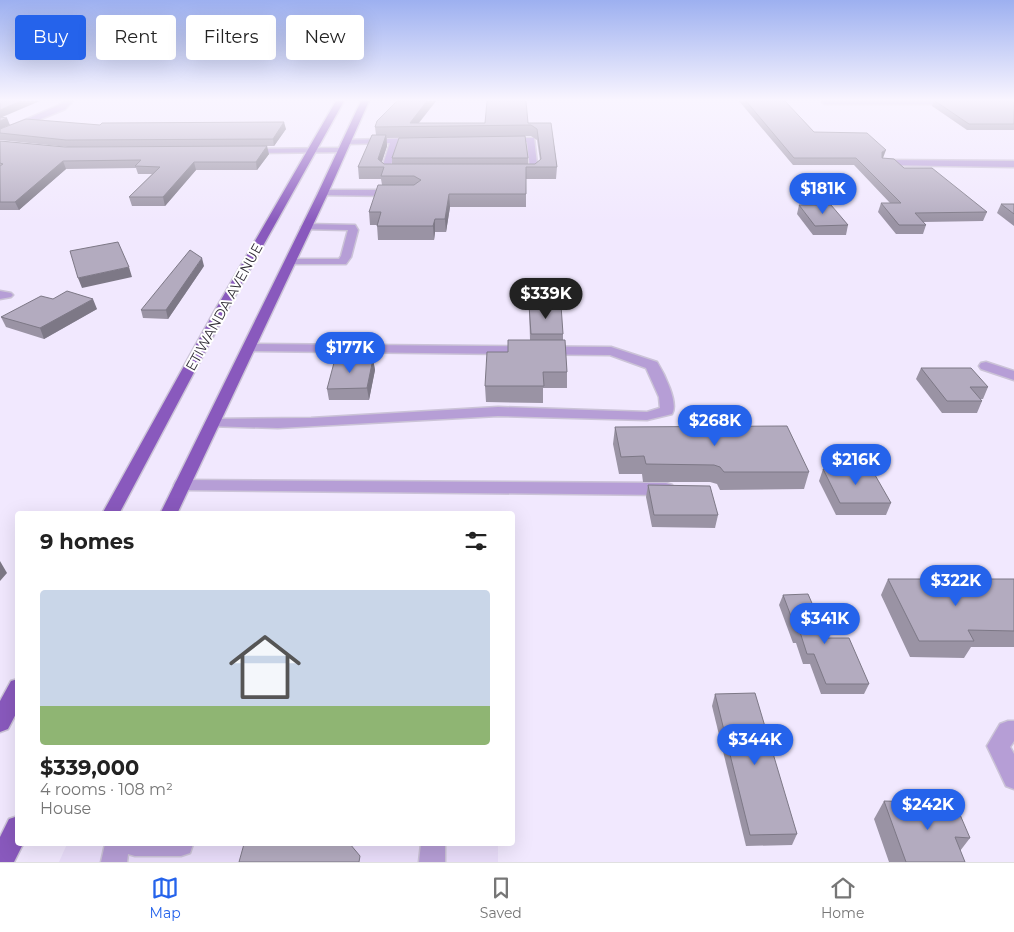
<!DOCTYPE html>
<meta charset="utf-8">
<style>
body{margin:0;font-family:Montserrat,sans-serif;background:#f6f6f6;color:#222;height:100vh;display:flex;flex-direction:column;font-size:19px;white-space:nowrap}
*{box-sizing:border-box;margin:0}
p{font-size:16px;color:#767676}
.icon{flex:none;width:28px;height:28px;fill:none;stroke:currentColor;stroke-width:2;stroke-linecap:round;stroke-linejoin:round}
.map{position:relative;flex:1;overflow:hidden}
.side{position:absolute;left:15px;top:511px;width:500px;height:335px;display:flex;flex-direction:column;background:#fff;border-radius:5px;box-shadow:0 5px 20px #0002}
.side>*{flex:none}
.top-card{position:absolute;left:15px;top:15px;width:500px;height:45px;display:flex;gap:10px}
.price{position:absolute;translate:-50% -42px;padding:0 11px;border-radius:18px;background:#2563eb;color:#fff;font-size:16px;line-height:32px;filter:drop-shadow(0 1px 2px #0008)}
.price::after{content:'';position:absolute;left:50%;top:30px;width:15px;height:11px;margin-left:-8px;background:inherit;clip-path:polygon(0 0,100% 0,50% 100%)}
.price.current{background:#222;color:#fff}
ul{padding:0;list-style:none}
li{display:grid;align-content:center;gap:10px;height:265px;padding:0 25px}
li+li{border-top:1px solid #e0e0e0}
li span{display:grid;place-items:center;height:155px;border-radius:5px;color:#555}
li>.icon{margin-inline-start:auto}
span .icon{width:90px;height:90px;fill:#fffc;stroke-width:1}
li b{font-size:21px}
h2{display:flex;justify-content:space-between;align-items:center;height:60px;padding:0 25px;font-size:21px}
.chip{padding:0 18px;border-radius:5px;background:#fff;box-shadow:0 5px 20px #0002;font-size:18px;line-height:45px}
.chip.current{background:#2563eb;color:#fff}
.dock{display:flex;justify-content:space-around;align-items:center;height:70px;border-top:1px solid #e0e0e0;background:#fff;font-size:14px;color:#767676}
.dock a{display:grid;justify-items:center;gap:2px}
.dock .current{color:#2563eb}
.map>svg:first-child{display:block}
.built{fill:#e9ddfa}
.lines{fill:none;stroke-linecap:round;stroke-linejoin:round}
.minor-casing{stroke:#cbc3d7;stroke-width:3}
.major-casing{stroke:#cbc3d7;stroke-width:3}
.minor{fill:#b69ed6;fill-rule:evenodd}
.major{fill:#8959bd;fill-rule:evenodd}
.wall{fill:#9a93a4;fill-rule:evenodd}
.shaded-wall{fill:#7d7886}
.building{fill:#b3abbf;stroke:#7d7886}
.labels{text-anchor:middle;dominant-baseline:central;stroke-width:4;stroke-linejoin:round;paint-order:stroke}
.street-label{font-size:14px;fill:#343039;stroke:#fff}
</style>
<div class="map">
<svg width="1014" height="862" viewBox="0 0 1014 862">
<rect width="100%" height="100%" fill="#f1e8fe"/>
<!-- built -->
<path class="built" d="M67 844H498V862H59Z"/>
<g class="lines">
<!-- minor casing -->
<g class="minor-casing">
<g id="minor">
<path d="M65 101H73L65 109 0 136V131L59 105Z"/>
<path d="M822 101H956L957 102 953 104H825L823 103Z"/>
<path d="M418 138 422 140 421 142 398 143 390 168 399 169 400 171C396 175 385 175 381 171L390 143 346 144 342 142 346 140Z"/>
<path d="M503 138H534L538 173 522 174 518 171 522 168H530L527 142H506L502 140Z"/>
<path d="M342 148 346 150 345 152 249 153 245 151 249 149Z"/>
<path d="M884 160 1014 161V167L881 165V161Z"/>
<path d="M323 190H396L401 193 396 196 320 195 318 193Z"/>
<path d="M306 224 355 225 358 230 351 257 346 264H286L285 262 290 259H339L341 256 348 230 302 229 301 227Z"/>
<path d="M0 291 11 293 13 295 11 297 0 299Z"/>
<path d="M249 344 611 347 657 362C664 373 679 403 672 414L647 420 498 416 278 428 207 426 205 423 207 420 212 419 311 418 498 407 647 412 660 408 659 397 646 368 610 355 244 351 243 348Z"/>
<path d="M986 362 1014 371V380L981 369 979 366 981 363Z"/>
<path d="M182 480 666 483 672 485 674 489 672 493 666 495 182 490 176 489 174 485 176 481Z"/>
<path d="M1008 721H1014V741L1010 747 1014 754V789L1006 786 987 746 1000 724Z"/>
<path d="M105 844H193L190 853 181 856H135L128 854 127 862H101Z"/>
<path d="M421 844H445V862H419Z"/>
</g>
</g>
<!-- major casing -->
<g class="major-casing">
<g id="major">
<path d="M336 101H344L226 312 119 514H102L214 312Z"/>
<path d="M361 101H369L328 193 177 514H160L318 193Z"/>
<path d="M18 679V710L8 729 0 732V701L11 681Z"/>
<path d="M18 816V844H23L14 862H0V837L9 819Z"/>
</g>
</g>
<!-- minor -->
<use href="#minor" class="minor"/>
<!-- major -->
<use href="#major" class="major"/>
</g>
<!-- wall -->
<g class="wall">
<path d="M397 101H436L419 123H551L557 167 556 179H526V207H450L446 232H435L434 240H378L377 225H370L369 212 382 185 381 179H359L358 167 376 135 375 127ZM525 136H531L537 140 540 160 535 164H528V158ZM453 137 392 158V164H384L382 162 387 146V138Z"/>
<path d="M739 101H785L814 132 883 158 904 168 987 212 983 221 923 222 926 225 923 234H896L878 212 881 203H890L854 165H793Z"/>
<path d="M934 101H1014V130H967L932 106Z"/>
<path d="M100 125 286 129 274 146 68 147 0 140V129Z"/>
<path d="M0 141 65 147 269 154 257 170H196L165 206H132L129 197 152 174H138L136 168 66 169 19 210H0Z"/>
<path d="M1001 204H1014V226L997 213Z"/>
<path d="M799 205 848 225 846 235H813L797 214Z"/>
<path d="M204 266 168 319 143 318 141 310Z"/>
<path d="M53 299 97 309 44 339 6 327 1 317Z"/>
<path d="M529 305 563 334V340L567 372V388H543V403L486 402 485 386 530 340Z"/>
<path d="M373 359 375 370 369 400H329L327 389Z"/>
<path d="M921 368 988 387 983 399H980L982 401 977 413H942L916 379Z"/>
<path d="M615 427 809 472 804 489 720 490 717 484 710 482H643L642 474H619L613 444Z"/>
<path d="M823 469 891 503 886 515H836L819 481Z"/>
<path d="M648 485 718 515 715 528 652 527 646 497Z"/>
<path d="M888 579H1014V647H971L964 658 910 657 881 595Z"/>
<path d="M783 595 869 684 864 694H821L810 664H803L796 643H793L779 605Z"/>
<path d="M715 694 797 834 792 845 746 846 712 706Z"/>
<path d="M884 801 970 838 960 851 965 862H889L874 819Z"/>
</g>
<!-- shaded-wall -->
<g class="shaded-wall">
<path d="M21 101H40L0 118V110Z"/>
<path d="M427 101H436L416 126 410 123Z"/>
<path d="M7 118 10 125 0 129V121Z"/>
<path d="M284 122 286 129 274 146 273 139Z"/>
<path d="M386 135 387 146 380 167 378 159Z"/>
<path d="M267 146 269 154 257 170 256 162Z"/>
<path d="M886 150 883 158 879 160 882 152Z"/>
<path d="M63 161 66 169 19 210 15 202Z"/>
<path d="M194 162 196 170 165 206 163 197Z"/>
<path d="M449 194 450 207 446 232 445 219Z"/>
<path d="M435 219V232L434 240 433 226Z"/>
<path d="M202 258 204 266 168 319 166 310Z"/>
<path d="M129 267 132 277 82 288 78 278Z"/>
<path d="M93 299 97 309 44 339 40 328Z"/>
<path d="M373 359 375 370 369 400 367 388Z"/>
<path d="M0 561 7 573 0 581Z"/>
</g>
<!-- building -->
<g class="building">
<path d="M0 101H21L0 110Z"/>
<path d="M397 101H427L410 123H485L487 101H526L528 123H551L557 167H526V194H449L445 219H435L433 226H377L381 212H369L378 185H414L421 180 414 176H381L384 167H358L372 135H386L378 159 384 164H535L541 159 537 129 531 125 375 127 377 121Z"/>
<path d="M746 101H785L814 132 867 133 886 150 882 152V158L894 159 904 168H932L987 212 915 213 926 225H899L881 203H901L856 158H794Z"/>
<path d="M935 101H1014V124H969Z"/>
<path d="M0 117 7 118 0 121Z"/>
<path d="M26 119 100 125 102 123 284 122 273 139 66 140 0 133V129Z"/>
<path d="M525 136 528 158H392L399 138Z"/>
<path d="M0 141 65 147 267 146 256 162H194L163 197H129L160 167 135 166 141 160 63 161 15 202H0V166L3 164 0 163Z"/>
<path d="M1001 204H1014V214Z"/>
<path d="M799 205H831L848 225 815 226Z"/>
<path d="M118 242 129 267 78 278 70 251Z"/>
<path d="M190 250 202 258 166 310H141Z"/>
<path d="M67 291 93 299 40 328 1 317 41 296 53 299Z"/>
<path d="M529 305H561L563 334H531Z"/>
<path d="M508 340H565L567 372H543L544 386H485L487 352H508Z"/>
<path d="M335 359H373L367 388 327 389Z"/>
<path d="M921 368H971L988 387H970L982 401H947Z"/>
<path d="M787 426 809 472H724L720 467 714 465 646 464 644 456 621 457 615 427Z"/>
<path d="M871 468 891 503H840L823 469Z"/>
<path d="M648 485 710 486 718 515H654Z"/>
<path d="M888 579H1014V631L968 630 974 641H919Z"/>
<path d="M808 594 827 638H849L869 684H826L814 654H807L800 632H797L783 595Z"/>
<path d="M755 693 797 834 750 835 715 694Z"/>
<path d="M884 801 955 803 970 838 955 837 965 862H906Z"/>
<path d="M244 844H350L360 856 359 862H239Z"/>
</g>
<!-- sky -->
<linearGradient id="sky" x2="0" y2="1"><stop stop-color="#9db0f0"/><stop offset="0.45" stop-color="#f9f5ff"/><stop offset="1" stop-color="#f9f5ff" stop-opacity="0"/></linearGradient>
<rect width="1014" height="222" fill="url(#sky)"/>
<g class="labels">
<!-- street labels -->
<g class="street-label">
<text transform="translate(224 307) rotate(-61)">ETIWANDA AVENUE</text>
</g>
</g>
</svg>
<b class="price" style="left:823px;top:215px">$181K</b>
<b class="price current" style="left:546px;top:320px">$339K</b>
<b class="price" style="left:350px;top:374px">$177K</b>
<b class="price" style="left:715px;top:447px">$268K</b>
<b class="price" style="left:856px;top:486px">$216K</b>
<b class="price" style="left:956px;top:607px">$322K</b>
<b class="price" style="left:825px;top:645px">$341K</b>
<b class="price" style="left:755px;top:766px">$344K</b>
<b class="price" style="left:928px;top:831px">$242K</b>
<div class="top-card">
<a class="chip current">Buy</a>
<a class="chip">Rent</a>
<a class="chip">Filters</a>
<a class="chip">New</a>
</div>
<section class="side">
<h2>9 homes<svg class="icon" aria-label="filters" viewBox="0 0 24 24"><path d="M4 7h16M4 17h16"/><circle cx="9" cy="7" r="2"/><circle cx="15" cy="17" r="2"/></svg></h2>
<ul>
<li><span style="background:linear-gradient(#c9d6e8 75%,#8fb573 0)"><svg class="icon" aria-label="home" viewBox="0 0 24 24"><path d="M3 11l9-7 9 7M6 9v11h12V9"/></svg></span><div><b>$339,000</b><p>4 rooms · 108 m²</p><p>House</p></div></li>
</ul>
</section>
</div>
<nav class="dock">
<a class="current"><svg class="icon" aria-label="map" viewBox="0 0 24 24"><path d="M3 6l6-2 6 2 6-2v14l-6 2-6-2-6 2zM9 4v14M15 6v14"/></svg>Map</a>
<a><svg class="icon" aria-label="saved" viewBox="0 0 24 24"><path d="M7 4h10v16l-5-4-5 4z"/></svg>Saved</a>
<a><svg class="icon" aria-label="home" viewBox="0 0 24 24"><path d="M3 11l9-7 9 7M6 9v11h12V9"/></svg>Home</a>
</nav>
